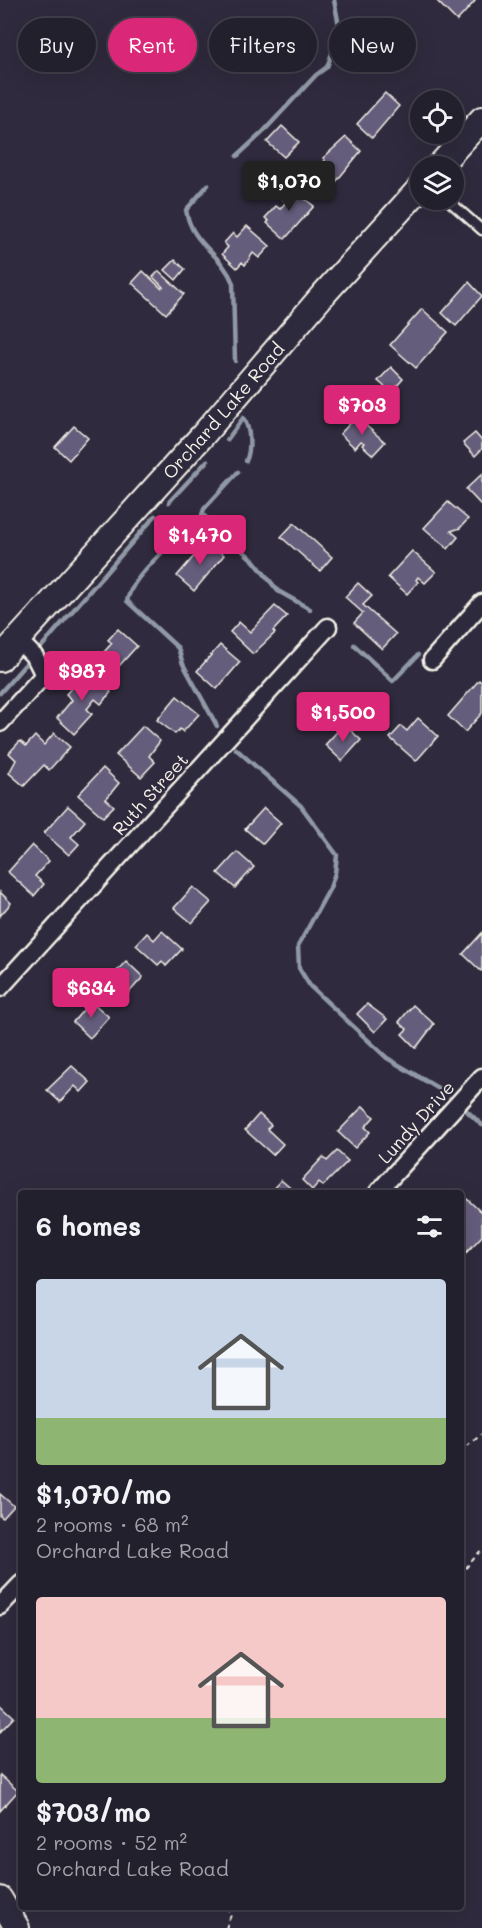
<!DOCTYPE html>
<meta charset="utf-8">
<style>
body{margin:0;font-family:Mali,sans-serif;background:#2b2836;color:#f1f3f6;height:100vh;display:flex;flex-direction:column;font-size:22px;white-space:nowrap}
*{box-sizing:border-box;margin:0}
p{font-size:20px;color:#a3a3aa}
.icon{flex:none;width:33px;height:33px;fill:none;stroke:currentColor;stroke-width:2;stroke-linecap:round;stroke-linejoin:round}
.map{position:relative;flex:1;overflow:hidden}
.drawer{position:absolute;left:18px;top:1190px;width:446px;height:720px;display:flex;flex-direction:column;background:#23202e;border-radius:6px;box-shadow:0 6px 24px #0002,0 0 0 2px #403e4a}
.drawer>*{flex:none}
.banner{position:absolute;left:18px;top:18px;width:447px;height:54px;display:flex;gap:12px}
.tools{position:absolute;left:410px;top:90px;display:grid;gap:12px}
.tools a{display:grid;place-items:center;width:54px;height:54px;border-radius:50%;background:#23202e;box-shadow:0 6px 24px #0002,0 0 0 2px #403e4a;font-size:30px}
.price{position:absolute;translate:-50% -51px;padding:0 14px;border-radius:6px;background:#db2777;color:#fff;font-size:20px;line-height:39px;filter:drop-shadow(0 2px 3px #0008)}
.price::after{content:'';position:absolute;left:50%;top:36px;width:18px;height:14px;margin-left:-9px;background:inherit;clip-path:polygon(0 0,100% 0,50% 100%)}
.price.on{background:#222;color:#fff}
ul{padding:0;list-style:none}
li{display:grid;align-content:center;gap:12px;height:318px;padding:0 18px}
li span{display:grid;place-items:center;height:186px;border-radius:6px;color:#555}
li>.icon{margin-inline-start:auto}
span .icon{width:108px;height:108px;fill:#fffc;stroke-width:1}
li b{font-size:26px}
h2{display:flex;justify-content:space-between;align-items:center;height:72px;padding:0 18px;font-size:26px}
.chip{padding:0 21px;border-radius:27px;background:#23202e;box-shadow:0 6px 24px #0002,0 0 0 2px #403e4a;font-size:21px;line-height:54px}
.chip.on{background:#db2777;color:#fff}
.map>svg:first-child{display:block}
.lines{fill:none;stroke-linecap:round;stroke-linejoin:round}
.stream{stroke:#9099a5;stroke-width:4.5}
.building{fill:#655d7b;stroke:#f4f1e8;stroke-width:1.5}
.lane-casing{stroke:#f4f1e8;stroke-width:13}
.street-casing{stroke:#f4f1e8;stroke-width:21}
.secondary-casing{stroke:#f4f1e8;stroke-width:28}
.path{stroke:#f4f1e8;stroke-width:2;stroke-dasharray:4.5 4.5;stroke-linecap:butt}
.lane{stroke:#2f2a3d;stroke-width:8}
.street{stroke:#2f2a3d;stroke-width:16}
.secondary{stroke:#2f2a3d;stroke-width:24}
.labels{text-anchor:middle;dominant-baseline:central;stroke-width:4.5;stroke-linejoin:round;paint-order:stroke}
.street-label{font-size:18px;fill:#f4f1e8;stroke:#2f2a3d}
</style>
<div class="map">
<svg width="482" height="1928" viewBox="0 0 482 1928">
<rect width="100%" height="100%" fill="#2f2a3d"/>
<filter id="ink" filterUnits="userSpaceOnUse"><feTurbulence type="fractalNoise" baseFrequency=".0167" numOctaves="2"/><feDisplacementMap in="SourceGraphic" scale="12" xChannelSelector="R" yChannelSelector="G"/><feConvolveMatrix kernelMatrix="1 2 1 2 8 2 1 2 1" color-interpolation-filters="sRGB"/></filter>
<g filter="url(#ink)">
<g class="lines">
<!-- stream -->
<g class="stream">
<path d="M237 156 262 133 316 75 327 67 340 31 334 0"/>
<path d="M208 185 186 210C192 246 221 252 233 283L235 361"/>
<path d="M227 440 243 418C251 428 251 450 246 461"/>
<path d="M169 502 207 461"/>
<path d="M203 515 254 561 278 591 310 609"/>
<path d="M192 525 201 518 204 509 238 472"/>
<path d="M176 536C161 557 133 575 127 601L178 648 183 664 217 726"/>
<path d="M354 645 393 681 418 655"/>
<path d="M36 653 155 516"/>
<path d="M0 693 30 659"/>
<path d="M236 749 301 806 337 855 335 873 330 888 298 946 299 968 310 986 387 1058 446 1093"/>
<path d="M467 1111 482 1125"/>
</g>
</g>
<!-- building -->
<g class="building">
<path d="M436 0H474L475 1 457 21Z"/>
<path d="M385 93 399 106 372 138 357 124Z"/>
<path d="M282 126 299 142 284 157 267 142Z"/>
<path d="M346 137 361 151 331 188 314 173 325 160 323 158Z"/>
<path d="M286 184 314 206 285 239 267 223 269 221 265 218 276 206 280 209 286 202 277 194Z"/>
<path d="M247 226 270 246 259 258 253 253 245 265 242 262 237 268 222 254 228 247 224 243 233 233 237 237Z"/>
<path d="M175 260 185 269 176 280 165 270Z"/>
<path d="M143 271 161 288 163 287 153 277 159 271 184 294 166 314 132 283Z"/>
<path d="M469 282 482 296 456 326 442 313Z"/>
<path d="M422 309 448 332 416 368 390 345Z"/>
<path d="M391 367 403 379 396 387 399 390 394 396 398 399 382 412 368 399 376 390 379 393 385 387 378 381Z"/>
<path d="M356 417 385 442 373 455 362 445 364 443 361 441 355 448 340 434Z"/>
<path d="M74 426 88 438 69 460 55 447Z"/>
<path d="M475 433 482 441V449L475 456 463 443Z"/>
<path d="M482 474V506L466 489Z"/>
<path d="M448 502 468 519 460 528 451 531 458 537 448 549 424 528Z"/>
<path d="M294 523 332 557 320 571 281 537Z"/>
<path d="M207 541 224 555 194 591 177 576Z"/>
<path d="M412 551 436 572 425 583 418 577 416 580 418 582 407 594 388 577Z"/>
<path d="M358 583 372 596 363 605 396 634 382 649 354 623 363 613 345 597Z"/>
<path d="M275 606 287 616 273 631 275 633 253 654 230 632 239 622 250 632Z"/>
<path d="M118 629 137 646 119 666 104 652 112 643 108 640Z"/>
<path d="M220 645 240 662 217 689 197 671Z"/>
<path d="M84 674 95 683 97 680 111 692 101 704 95 699 87 709 92 714 74 734 57 718 72 700 66 694Z"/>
<path d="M479 680 482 683V713L465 732 448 716Z"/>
<path d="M177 696 199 714 183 732 180 729 175 734 157 720Z"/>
<path d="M418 718 438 736 416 761 390 738 401 726 407 731Z"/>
<path d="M344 724 361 740 342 761 325 745Z"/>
<path d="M143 726 160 741 149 756 155 762 141 777 116 755Z"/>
<path d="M54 733 70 747 49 770 44 765 24 786 9 773 16 760 9 753 20 741 26 746 35 736 44 745Z"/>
<path d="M103 768 119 783 106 799 114 806 103 817 78 795Z"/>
<path d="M68 806 85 821 71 837 79 844 69 855 44 833Z"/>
<path d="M264 808 281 823 263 844 245 829Z"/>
<path d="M32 845 49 861 35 876 44 884 34 896 8 872Z"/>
<path d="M237 852 254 867 235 888 218 873Z"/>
<path d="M193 887 211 902 192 923 174 908Z"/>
<path d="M0 892 11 903 0 916Z"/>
<path d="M162 931 182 949 166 966 162 961 158 965 136 945 147 933 154 940Z"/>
<path d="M482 933V970L481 971 463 954Z"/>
<path d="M126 961 143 977 124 998 107 982Z"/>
<path d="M91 1001 109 1017 90 1038 73 1022Z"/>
<path d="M367 1004 387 1019 375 1032 357 1014Z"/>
<path d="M413 1005 434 1024 416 1048 402 1034 407 1029 399 1022Z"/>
<path d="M72 1066 90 1082 81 1092 75 1086 60 1102 47 1090Z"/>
<path d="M363 1106 374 1117 365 1127 370 1132 355 1148 338 1132Z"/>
<path d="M259 1114 271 1125 267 1129 283 1144 273 1155 245 1130Z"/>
<path d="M337 1151 348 1161 323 1186 319 1182 312 1190 302 1180 323 1157 327 1161Z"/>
<path d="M281 1180 295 1192H270Z"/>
<path d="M467 1199 482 1213V1236L465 1254 460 1250V1226L465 1221 460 1217V1206Z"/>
<path d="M0 1494 14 1506 3 1518 0 1516Z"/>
<path d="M0 1704 14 1717 0 1732Z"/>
<path d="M0 1775 18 1791 0 1811Z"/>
</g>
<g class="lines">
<!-- lane casing -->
<g class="lane-casing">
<path id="lane" d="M448 200 482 230"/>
</g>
<!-- street casing -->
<g class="street-casing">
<g id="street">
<path d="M432 660 482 603"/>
<path d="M0 723 44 675 35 657 17 639"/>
<path d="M0 988 328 627"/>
<path d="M378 1192 482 1077"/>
<path d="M0 1606 21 1584"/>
</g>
</g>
<!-- secondary casing -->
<g class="secondary-casing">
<g id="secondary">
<path d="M439 166 482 119"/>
<path id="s1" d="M0 659 203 435 322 296 420 188"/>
<path d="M0 1899 17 1928"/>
</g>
</g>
<!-- path -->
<g class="path">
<path d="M460 1452 482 1434"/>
<path d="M460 1575 482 1549"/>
<path d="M226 1928 231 1915 228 1906"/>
</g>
<!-- lane -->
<use href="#lane" class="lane"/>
<!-- street -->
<use href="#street" class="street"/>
<!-- secondary -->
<use href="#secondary" class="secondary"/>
</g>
</g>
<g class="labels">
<!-- street labels -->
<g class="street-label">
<text stroke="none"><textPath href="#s1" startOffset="334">Orchard Lake Road</textPath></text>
<text transform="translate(150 794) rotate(-48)">Ruth Street</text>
<text transform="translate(416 1122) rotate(-48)">Lundy Drive</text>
</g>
</g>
</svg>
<div class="tools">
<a><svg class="icon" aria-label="locate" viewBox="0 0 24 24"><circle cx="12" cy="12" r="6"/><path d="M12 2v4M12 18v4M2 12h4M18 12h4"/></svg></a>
<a><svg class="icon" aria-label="layers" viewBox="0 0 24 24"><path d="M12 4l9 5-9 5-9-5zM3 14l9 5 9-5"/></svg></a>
</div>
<b class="price on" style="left:289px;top:212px">$1,070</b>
<b class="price" style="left:362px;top:436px">$703</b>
<b class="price" style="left:200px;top:566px">$1,470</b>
<b class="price" style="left:82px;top:702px">$987</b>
<b class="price" style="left:343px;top:743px">$1,500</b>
<b class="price" style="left:91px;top:1019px">$634</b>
<div class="banner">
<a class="chip">Buy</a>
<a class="chip on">Rent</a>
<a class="chip">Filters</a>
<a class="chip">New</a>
</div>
<section class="drawer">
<h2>6 homes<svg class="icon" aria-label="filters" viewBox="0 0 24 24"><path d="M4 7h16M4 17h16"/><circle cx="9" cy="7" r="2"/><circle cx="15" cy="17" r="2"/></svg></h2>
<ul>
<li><span style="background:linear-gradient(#c9d6e8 75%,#8fb573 0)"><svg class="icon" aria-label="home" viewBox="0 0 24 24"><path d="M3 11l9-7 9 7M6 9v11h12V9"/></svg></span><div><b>$1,070/mo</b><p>2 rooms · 68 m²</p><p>Orchard Lake Road</p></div></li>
<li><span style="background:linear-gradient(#f6c9c9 65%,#8fb573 0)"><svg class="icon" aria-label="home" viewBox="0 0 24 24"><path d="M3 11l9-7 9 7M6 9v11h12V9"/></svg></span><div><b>$703/mo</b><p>2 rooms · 52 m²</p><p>Orchard Lake Road</p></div></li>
</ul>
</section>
</div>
